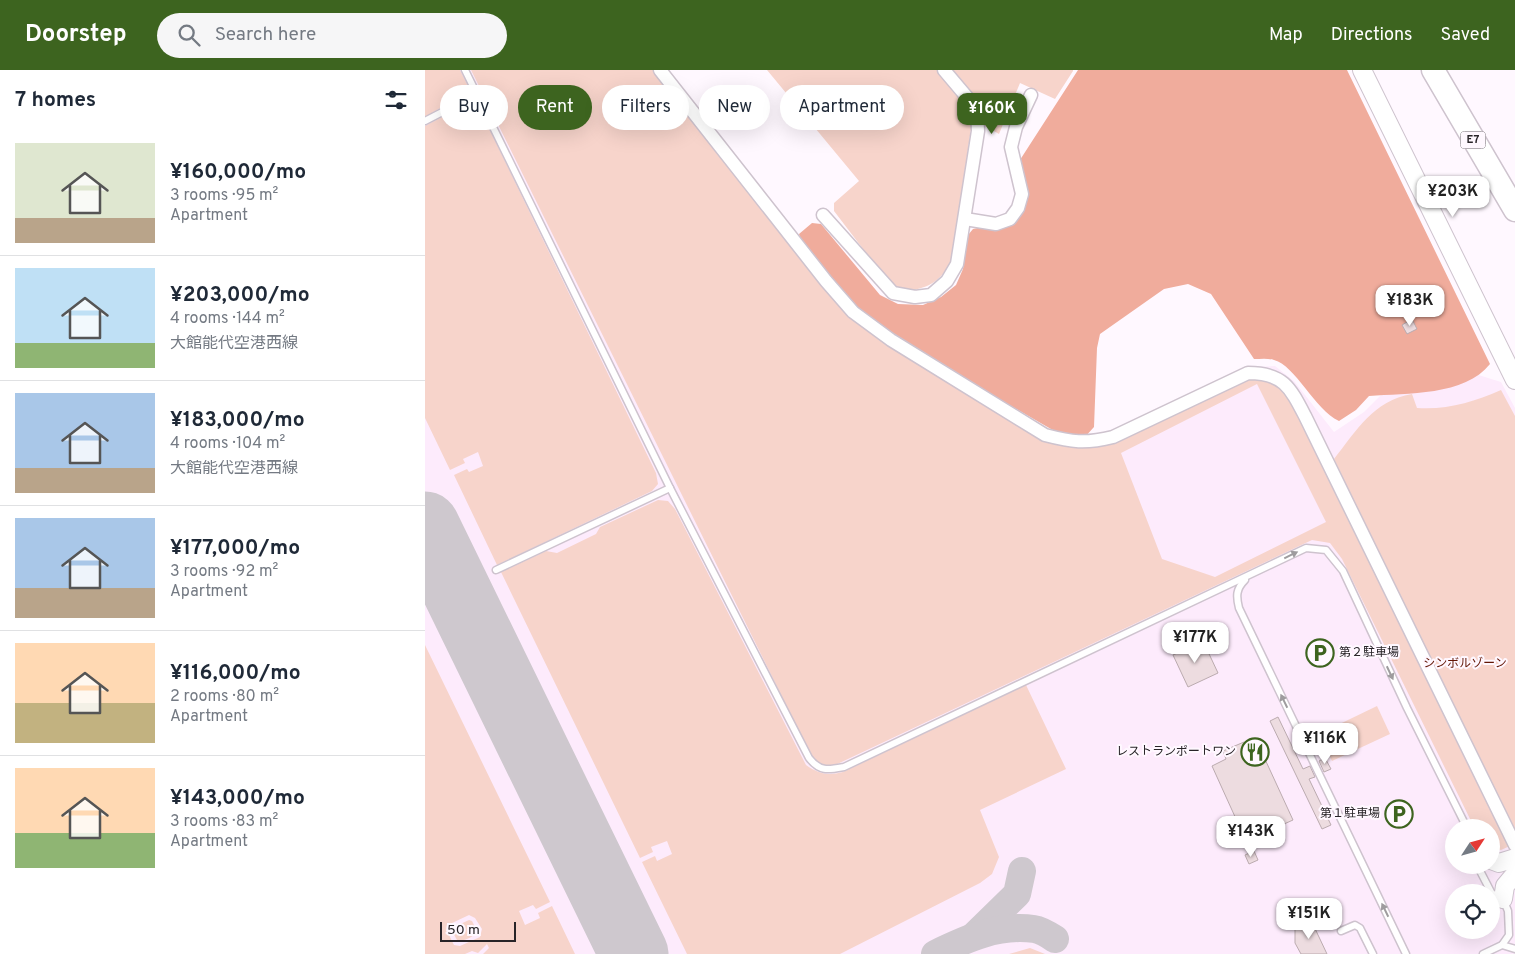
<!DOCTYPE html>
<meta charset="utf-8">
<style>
body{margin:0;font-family:Overpass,"Noto Sans JP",sans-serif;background:#f6f6f7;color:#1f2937;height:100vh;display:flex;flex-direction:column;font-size:19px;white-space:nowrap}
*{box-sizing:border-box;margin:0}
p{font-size:16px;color:#747a83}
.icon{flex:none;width:28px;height:28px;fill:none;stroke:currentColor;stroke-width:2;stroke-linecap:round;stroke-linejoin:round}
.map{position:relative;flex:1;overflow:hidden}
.side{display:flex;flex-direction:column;background:#fff;width:425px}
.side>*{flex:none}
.top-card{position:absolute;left:15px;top:15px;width:475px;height:45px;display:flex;gap:10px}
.needle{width:32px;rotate:54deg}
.buttons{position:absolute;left:1020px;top:749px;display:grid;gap:10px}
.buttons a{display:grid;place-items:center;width:55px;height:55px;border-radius:50%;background:#fff;box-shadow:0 5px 20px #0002;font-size:25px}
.scale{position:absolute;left:15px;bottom:12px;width:76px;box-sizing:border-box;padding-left:5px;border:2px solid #282428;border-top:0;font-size:14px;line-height:18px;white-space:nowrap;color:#282428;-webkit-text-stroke:4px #fff8ff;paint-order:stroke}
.price{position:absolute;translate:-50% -42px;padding:0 11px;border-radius:10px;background:#fff;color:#222;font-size:16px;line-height:32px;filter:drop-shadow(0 1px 2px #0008)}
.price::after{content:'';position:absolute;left:50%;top:30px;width:15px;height:11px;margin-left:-8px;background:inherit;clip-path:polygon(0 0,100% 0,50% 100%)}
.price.on{background:#3d641f;color:#fff}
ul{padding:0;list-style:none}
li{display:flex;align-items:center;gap:15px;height:125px;padding:0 15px}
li+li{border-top:1px solid #e0e1e3}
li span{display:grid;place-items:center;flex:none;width:140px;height:100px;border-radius:0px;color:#555}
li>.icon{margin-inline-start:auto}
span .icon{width:60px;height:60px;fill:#fffc;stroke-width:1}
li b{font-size:21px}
h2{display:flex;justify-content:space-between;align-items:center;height:60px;padding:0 15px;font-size:21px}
.tag{padding:0 18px;border-radius:22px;background:#fff;box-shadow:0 5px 20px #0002;font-size:18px;line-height:45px}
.tag.on{background:#3d641f;color:#fff}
header{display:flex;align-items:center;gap:30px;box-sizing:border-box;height:70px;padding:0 25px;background:#3d641f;color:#fff}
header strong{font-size:24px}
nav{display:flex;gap:28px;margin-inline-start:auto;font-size:18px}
.search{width:350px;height:45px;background:#f6f6f7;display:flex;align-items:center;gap:12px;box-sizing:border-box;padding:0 18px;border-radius:28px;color:#747a83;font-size:19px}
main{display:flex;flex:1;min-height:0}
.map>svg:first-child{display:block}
.built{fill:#fdebfc;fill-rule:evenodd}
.green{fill:#f7d4cb;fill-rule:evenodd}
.forest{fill:#f0ac9c}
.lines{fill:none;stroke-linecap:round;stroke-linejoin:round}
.taxiway{stroke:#cec8ce;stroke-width:28}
.runway{stroke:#cec8ce;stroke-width:69}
.building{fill:#eddce0;stroke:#bbabaf}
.lane-casing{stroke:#cec3ce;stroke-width:9}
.street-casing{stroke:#cec3ce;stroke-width:15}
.secondary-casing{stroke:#cec3ce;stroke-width:20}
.highway-casing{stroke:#cec3ce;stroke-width:25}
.lane{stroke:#fff;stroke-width:6}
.street{stroke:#fff;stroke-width:12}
.secondary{stroke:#fff;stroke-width:18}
.highway{stroke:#fff;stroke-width:22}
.oneway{fill:#9e9c9e}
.labels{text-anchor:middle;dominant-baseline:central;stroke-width:4;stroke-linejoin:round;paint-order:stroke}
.shield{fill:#fff8ff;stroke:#686468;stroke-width:1}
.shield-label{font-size:11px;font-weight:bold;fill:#282428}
.poi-label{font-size:12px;fill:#282428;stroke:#fff8ff;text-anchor:end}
.park-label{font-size:12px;fill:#621504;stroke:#fff8ff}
</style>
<header>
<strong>Doorstep</strong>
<div class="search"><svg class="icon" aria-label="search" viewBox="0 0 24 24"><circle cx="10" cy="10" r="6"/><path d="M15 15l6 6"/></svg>Search here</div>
<nav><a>Map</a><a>Directions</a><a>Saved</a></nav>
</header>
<main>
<section class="side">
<h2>7 homes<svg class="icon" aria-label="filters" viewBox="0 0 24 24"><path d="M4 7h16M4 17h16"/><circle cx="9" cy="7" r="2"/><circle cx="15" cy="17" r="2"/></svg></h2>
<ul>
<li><span style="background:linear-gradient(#dfe7d0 75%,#b9a48a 0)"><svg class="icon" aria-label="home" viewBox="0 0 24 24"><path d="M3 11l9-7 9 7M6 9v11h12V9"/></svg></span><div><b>¥160,000/mo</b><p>3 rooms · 95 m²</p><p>Apartment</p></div></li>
<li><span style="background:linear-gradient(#bfe0f5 75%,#8fb573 0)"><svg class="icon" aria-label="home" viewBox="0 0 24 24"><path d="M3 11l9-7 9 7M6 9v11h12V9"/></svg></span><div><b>¥203,000/mo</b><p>4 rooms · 144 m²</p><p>大館能代空港西線</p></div></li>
<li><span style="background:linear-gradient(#a9c7e8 75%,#b9a48a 0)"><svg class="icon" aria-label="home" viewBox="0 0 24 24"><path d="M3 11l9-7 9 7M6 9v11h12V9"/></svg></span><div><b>¥183,000/mo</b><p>4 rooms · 104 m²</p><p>大館能代空港西線</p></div></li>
<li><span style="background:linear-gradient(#a9c7e8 70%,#b9a48a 0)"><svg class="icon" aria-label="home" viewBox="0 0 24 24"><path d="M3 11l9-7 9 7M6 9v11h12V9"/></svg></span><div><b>¥177,000/mo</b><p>3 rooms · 92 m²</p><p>Apartment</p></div></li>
<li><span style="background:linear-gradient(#ffd9b3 60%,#c2b280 0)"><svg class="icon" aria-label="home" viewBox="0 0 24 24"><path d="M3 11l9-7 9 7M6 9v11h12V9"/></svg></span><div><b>¥116,000/mo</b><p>2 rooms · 80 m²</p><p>Apartment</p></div></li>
<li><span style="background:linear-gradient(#ffd9b3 65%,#8fb573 0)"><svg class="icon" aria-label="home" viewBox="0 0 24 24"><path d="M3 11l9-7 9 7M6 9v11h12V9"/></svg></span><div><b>¥143,000/mo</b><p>3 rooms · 83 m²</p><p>Apartment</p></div></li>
</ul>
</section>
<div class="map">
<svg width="1090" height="884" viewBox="0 0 1090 884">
<rect width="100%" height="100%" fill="#fff8ff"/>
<!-- built -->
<path class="built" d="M0 0H218L548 444 682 365 826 297 850 296 869 311 909 362 939 342 959 322 1047 303 1076 312 1090 338V884H0ZM1029 758H1066V795H1029ZM1029 822H1066V860H1029Z"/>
<!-- green -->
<g class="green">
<path d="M0 0H35L42 14V22L0 47Z"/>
<path d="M46 0H231L379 191 611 365 649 378 668 377 822 309 850 310 868 330 998 578 909 389C932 360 948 331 987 324L992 338C1023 340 1048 332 1076 320L1090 346V769L1087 775 1076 780 1066 777V758L1049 757 917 489 905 473 887 470 406 697 397 696 389 691ZM832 314 901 452 790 507 737 489 696 383Z"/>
<path d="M342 0H648V1L630 29 595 13 574 64 560 56 546 59 526 193C512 214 504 217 480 222L461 209 409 141V133L434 111Z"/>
<path d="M38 36H50L60 50 231 403 233 414 227 421 72 495 29 405 42 399 44 402 58 396 53 382 38 389 40 393 25 400 0 348V56Z"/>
<path d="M233 430 243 431 250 439 381 695C394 704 403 706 418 702L601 615 641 699 555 740 574 787 567 804 555 813 415 884H262L217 792 230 786 232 791 247 784 242 771 226 777 228 782 215 788 76 502 121 481 132 483 171 464 175 457Z"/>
<path d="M0 575 125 832 111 839 108 835 94 841 100 855 115 848 113 843 127 836 150 884H58L64 878 62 874 53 883 47 881 40 884H0ZM44 845 50 848 57 859 55 867 35 876 29 875 22 861 25 854Z"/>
<path d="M952 636 965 664 907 691 894 664Z"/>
<path d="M44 850 47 851 52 861C49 867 38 872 32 870L27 861 29 857Z"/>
<path d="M605 878 620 884H584Z"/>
</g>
<!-- forest -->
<path class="forest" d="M653 0H922L1065 294C1040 326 982 323 944 326L931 340 914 351C889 339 871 296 849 290 843 288 835 289 829 289L786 224 763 214 739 219 675 264 672 278 669 357 659 368 638 366 495 283 430 239 376 172 374 164 387 153 396 154 455 225 473 234 498 235 516 227 531 215 538 199 543 165 548 159C560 156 575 157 586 153 611 142 600 110 593 93Z"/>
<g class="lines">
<!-- taxiway -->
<g class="taxiway">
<path d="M550 865 592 824 597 801"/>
<path d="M510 884C541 869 573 854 609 859 616 860 624 865 630 869"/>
</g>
<!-- runway -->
<path class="runway" d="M0 456 209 884"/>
</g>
<!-- building -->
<g class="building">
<path d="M987 249 992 259 982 264 977 255Z"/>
<path d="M778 571 793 603 763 617 748 585Z"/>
<path d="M853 647 878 699 885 696 890 707 884 709 906 755 897 759 845 651Z"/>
<path d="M819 672 824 678 833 674 868 750 821 771 787 696 801 689 798 681Z"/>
<path d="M900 688 906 699 899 702 894 691Z"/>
<path d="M829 781 833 790 824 794 820 785Z"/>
<path d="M885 848 902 884H876L870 873V859L879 855 877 852Z"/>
</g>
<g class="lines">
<!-- lane casing -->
<g class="lane-casing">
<g id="lane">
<path d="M40 0 245 418 384 688C395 702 403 700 419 697L881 478 901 480 918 501 982 638 1042 758"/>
<path d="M0 51 52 24"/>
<path d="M71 500 245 418"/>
<path d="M820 510C811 519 811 526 814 538L981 884"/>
<path d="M1052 795 1066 822"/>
<path d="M916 861 930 855 935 858 948 884"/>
<path d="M1077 875 1090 879"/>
<path d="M1058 884 1077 875 1084 865 1083 841 1078 829 1066 823"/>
</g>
</g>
<!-- street casing -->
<g class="street-casing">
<g id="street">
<path d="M235 0 401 211 428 242 466 270 620 365C647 372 660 374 688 367L823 303C858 303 865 317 880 346L1090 775"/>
<path d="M398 145 468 223 490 227 506 225 522 211 532 194 553 61 552 39 519 0"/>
<path d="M540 149 571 154 585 149 593 138 597 124 586 77 591 57 606 25"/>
</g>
</g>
<!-- secondary casing -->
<g class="secondary-casing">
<g id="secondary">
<path d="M937 0 1090 310"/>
<path d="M1066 790 1074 793 1090 788"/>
<path d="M1078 829 1080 816 1090 804"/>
</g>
</g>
<!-- highway casing -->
<g class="highway-casing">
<path id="highway" d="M1008 0 1090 140"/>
</g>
<!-- lane -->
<use href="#lane" class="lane"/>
<!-- street -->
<use href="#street" class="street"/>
<!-- secondary -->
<use href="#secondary" class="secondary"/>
<!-- highway -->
<use href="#highway" class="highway"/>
</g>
<!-- one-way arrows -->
<defs><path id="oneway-solid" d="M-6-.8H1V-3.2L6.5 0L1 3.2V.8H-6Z" transform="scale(1.25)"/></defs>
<g class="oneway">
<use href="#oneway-solid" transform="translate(866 485) rotate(-26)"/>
<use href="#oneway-solid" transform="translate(965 603) rotate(65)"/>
<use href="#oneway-solid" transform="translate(859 631) rotate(-116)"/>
<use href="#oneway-solid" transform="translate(960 840) rotate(-116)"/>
</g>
<!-- icons -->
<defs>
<g id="parking-ring" transform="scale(1.4375)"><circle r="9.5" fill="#fff8ff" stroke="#3d641f" stroke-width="1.5"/><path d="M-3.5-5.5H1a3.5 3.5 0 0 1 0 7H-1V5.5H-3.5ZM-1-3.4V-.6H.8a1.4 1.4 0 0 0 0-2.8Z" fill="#3d641f"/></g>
<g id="restaurant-ring" transform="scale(1.4375)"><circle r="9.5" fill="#fff8ff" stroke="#3d641f" stroke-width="1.5"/><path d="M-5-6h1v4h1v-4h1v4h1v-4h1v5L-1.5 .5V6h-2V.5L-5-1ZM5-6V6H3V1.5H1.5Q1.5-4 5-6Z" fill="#3d641f"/></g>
</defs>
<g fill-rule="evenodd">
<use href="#parking-ring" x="895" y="583"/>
<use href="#restaurant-ring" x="830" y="682"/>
<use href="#parking-ring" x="974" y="744"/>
</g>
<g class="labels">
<!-- shield labels -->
<rect class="shield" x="1035.5" y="61.5" width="25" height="17" rx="4"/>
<g class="shield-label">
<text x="1048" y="70">E7</text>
</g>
<!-- poi labels -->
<g class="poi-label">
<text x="914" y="583" text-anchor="start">第２駐車場</text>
<text x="811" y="682">レストランポートワン</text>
<text x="955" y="744">第１駐車場</text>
</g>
<!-- park labels -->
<g class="park-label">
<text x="1040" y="594">シンボルゾーン</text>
</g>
</g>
</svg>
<div class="buttons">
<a><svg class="needle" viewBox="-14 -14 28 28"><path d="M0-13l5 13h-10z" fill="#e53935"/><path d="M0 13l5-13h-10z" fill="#747a83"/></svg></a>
<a><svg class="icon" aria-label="locate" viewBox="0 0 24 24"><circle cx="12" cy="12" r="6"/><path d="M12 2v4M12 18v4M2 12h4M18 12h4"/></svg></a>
</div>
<div class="scale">50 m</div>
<b class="price on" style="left:567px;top:65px">¥160K</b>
<b class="price" style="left:1028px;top:148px">¥203K</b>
<b class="price" style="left:985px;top:257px">¥183K</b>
<b class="price" style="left:770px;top:594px">¥177K</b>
<b class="price" style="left:900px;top:695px">¥116K</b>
<b class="price" style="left:826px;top:788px">¥143K</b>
<b class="price" style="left:884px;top:870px">¥151K</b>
<div class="top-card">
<a class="tag">Buy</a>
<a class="tag on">Rent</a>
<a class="tag">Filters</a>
<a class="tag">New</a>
<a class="tag">Apartment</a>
</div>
</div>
</main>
